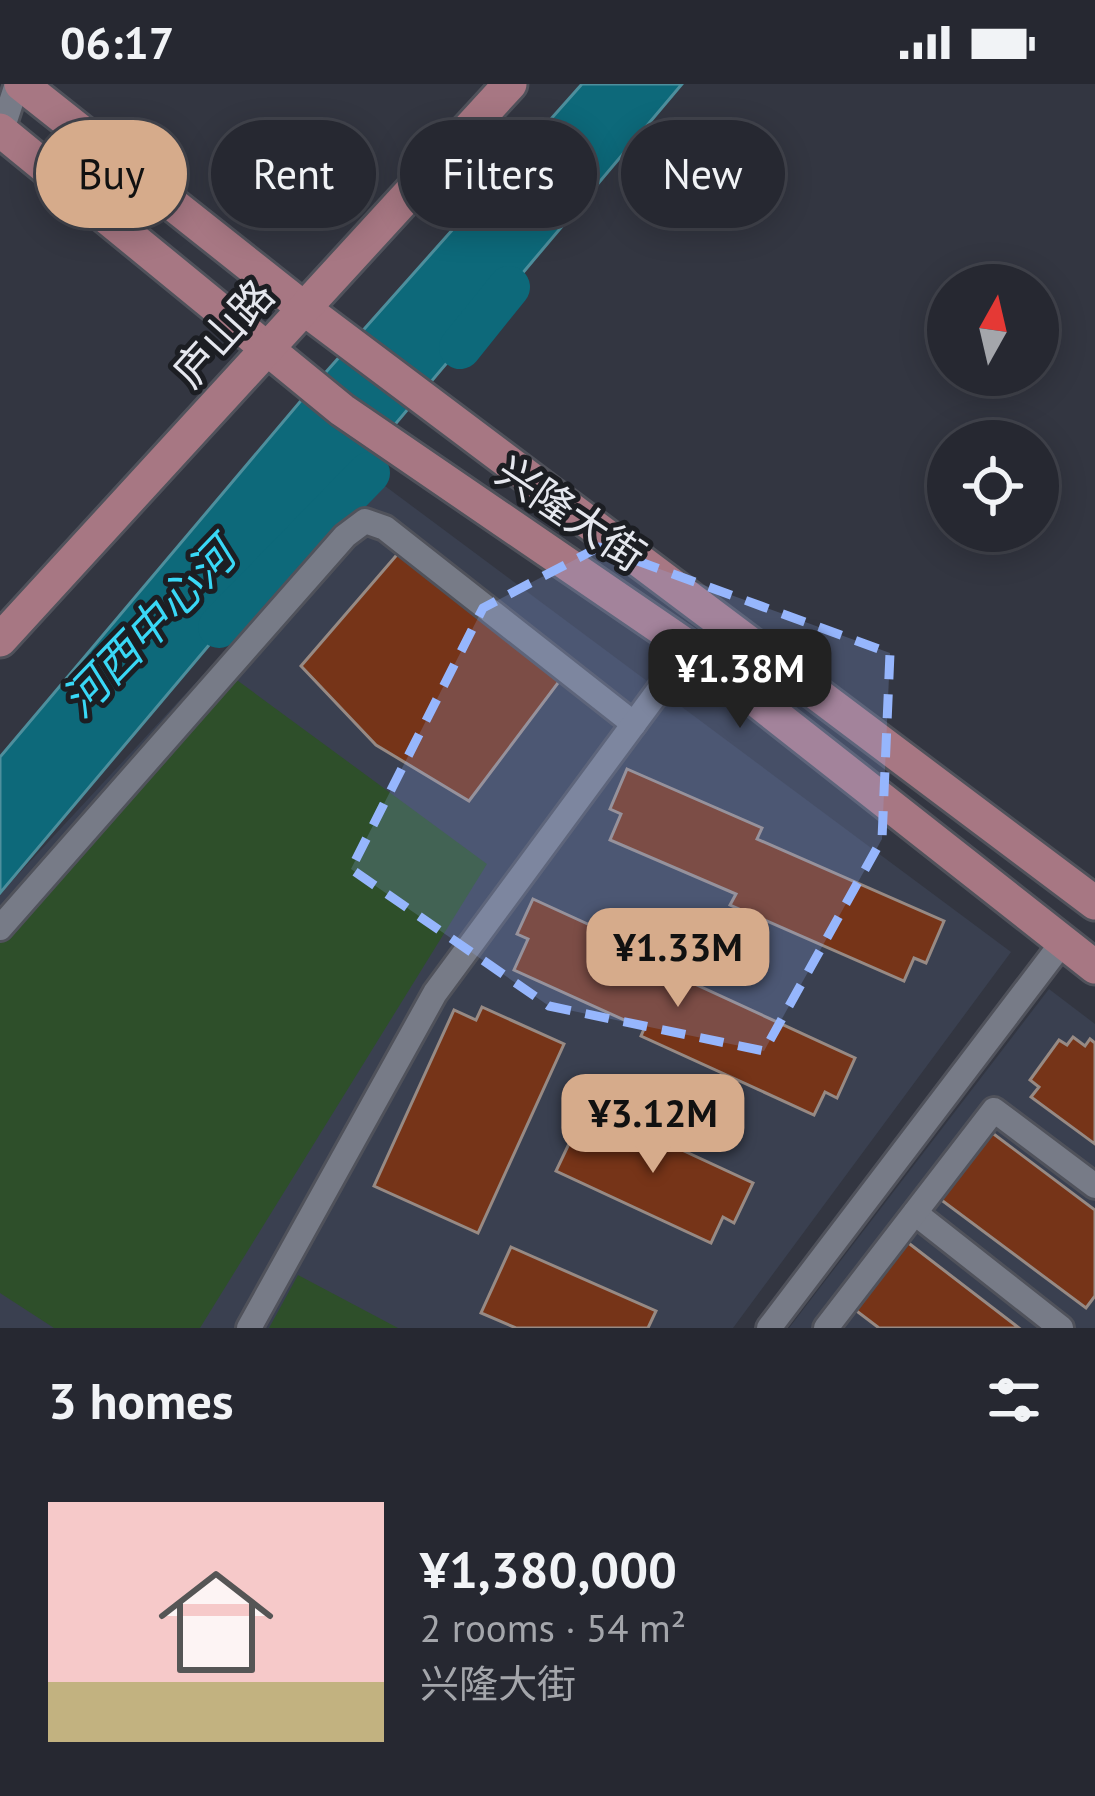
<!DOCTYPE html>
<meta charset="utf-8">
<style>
body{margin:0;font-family:"PT Sans","Noto Sans SC",sans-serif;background:#32343d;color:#f1f3f6;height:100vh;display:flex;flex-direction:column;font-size:45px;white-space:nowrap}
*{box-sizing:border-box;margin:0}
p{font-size:39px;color:#a4a6ab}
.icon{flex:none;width:66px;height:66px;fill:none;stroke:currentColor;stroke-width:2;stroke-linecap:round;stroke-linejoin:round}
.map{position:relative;height:1244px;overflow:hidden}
.side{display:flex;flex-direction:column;background:#262831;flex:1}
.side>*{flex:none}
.guide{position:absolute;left:36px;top:36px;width:1023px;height:108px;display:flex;gap:24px}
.needle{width:78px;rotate:8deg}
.tools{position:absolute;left:927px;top:180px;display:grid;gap:24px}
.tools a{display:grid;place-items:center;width:132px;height:132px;border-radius:50%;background:#262831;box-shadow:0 6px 30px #0003,0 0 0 3px #42444d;font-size:60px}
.price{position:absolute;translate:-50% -102px;padding:0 27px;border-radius:24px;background:#d6ab8b;color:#111;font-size:39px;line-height:78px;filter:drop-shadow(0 3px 6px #0008)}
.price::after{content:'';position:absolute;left:50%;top:72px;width:36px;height:27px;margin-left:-18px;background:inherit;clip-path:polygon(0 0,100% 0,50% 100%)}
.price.selected{background:#222;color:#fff}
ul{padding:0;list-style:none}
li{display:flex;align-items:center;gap:36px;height:300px;padding:0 48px}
li span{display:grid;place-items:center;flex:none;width:336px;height:240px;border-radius:0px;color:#555}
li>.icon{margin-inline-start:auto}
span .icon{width:144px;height:144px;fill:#fffc;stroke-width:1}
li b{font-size:51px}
h2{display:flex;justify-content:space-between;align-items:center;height:144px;padding:0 48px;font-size:51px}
.chip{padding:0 42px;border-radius:54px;background:#262831;box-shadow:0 6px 30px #0003,0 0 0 3px #42444d;font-size:42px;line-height:108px}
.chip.selected{background:#d6ab8b;color:#111}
.status{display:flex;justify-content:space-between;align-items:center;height:84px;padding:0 60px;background:#262831;direction:ltr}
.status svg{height:33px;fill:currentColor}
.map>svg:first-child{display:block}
.built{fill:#3a4050}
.green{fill:#2e4f2a}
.water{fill:#0d697a;stroke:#4e8f9d;stroke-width:3}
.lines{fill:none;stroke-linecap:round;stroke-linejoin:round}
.river{stroke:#0d697a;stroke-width:42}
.building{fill:#763418;stroke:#978a84;stroke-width:3}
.minor-casing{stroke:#50525b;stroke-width:30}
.major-casing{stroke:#50525b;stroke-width:39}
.minor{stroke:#777b87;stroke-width:24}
.major{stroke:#a77783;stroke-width:33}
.marked{fill:#96b6fd;fill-opacity:0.2;stroke:#96b6fd;stroke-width:9;stroke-dasharray:24 15;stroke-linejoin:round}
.labels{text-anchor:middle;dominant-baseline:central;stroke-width:10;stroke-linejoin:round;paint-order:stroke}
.street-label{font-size:42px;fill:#e5e7ee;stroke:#1c1e23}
.water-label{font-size:45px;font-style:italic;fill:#39d8f6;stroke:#1c1e23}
</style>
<div class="status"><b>06:17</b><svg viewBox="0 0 49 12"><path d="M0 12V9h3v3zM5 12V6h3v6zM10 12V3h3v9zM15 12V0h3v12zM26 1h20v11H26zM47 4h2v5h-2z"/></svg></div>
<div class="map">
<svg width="1095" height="1244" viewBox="0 0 1095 1244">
<rect width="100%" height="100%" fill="#333641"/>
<!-- built -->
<g class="built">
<path d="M381 399 1011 868 733 1244H0V810Z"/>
<path d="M1049 905 1095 940V1244H789Z"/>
</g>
<!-- green -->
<g class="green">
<path d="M230 591 487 780 200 1244H54L0 1209V850Z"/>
<path d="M298 1191 398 1244H269Z"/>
</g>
<!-- water -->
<path class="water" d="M582 0H682L0 809V673L310 306Z"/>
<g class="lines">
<!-- river -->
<g class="river">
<path d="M460 264 509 203"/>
<path d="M219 543 369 389"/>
</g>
</g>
<!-- building -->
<g class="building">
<path d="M401 466 564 591 469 717 376 661 301 582Z"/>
<path d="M627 685 762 744 757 755 944 837 926 879 914 874 904 897 730 821 736 810 610 756 621 730 610 725Z"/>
<path d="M533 815 675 880 671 889 855 974 837 1014 825 1008 814 1031 641 952 644 945 514 886 528 855 517 850Z"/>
<path d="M482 923 564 960 478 1149 374 1102 454 926 476 936Z"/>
<path d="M1073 953 1085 962 1090 955 1095 959V1060L1031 1013 1039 1003 1030 996 1059 956 1067 961Z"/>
<path d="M587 1022 753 1099 734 1139 723 1133 711 1159 556 1087Z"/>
<path d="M987 1045 1095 1126V1212L1086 1224 936 1112Z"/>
<path d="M902 1154 1019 1244H879L850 1222Z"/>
<path d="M511 1163 656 1227 648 1244H516L481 1229Z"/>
</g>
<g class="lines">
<!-- minor casing -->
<g class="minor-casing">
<g id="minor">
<path d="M0 52 17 0"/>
<path d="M0 844 345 452 365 437 385 444 634 640"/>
<path d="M915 1129 1061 1244"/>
<path d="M249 1244 435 909 690 564"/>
<path d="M769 1244 1062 859"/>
<path d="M826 1244 994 1026 1095 1102"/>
</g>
</g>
<!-- major casing -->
<g class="major-casing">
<g id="major">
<path d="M21 0 306 226 1095 819"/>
<path d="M0 46 342 326 690 564 1095 883"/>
<path d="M0 556 510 0"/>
</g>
</g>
<!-- minor -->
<use href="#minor" class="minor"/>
<!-- major -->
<use href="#major" class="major"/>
</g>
<!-- marked area -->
<path class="marked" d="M599 463 890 569 882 755 764 967 549 922 351 785 483 524Z"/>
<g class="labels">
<!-- street labels -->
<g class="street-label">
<text transform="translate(223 249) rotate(-48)">庐山路</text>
<text transform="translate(571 429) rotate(34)">兴隆大街</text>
</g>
<!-- water labels -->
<g class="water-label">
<text transform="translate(148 543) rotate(-46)">河西中心河</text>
</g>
</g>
</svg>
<div class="tools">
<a><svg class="needle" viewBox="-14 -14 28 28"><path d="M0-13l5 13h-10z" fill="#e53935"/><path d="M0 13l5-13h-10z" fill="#a4a6ab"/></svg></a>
<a><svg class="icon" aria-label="locate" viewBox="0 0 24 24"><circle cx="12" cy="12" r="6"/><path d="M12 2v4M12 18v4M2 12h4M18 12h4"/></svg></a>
</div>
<b class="price selected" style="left:740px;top:647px">¥1.38M</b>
<b class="price" style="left:678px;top:926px">¥1.33M</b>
<b class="price" style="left:653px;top:1092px">¥3.12M</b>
<div class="guide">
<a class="chip selected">Buy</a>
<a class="chip">Rent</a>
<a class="chip">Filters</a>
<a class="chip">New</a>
</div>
</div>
<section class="side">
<h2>3 homes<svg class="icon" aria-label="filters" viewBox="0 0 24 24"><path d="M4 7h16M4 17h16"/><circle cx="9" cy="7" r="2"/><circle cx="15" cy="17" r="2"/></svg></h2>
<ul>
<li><span style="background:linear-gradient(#f6c9c9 75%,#c2b280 0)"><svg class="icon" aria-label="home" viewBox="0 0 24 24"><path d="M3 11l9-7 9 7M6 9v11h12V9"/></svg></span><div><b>¥1,380,000</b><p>2 rooms · 54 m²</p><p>兴隆大街</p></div></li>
</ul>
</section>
